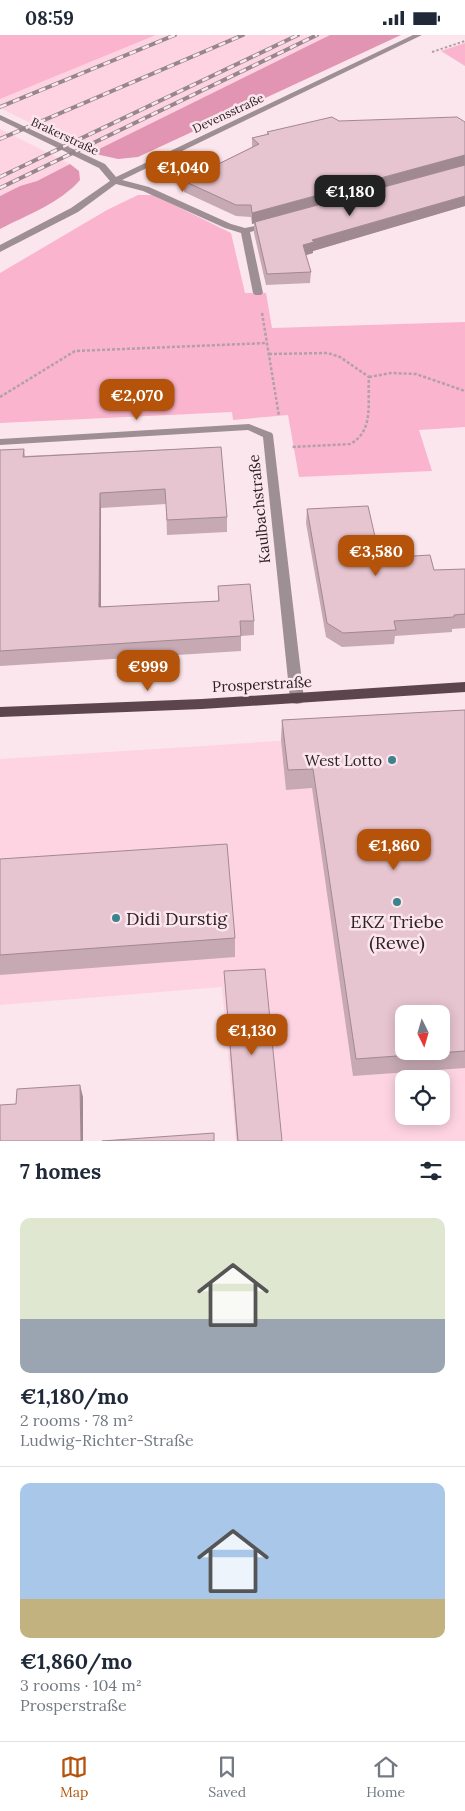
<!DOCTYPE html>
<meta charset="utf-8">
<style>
body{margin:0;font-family:Lora,serif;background:#f2f2f3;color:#1f2937;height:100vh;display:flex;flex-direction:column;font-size:19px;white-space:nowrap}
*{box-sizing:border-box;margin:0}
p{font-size:16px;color:#747a83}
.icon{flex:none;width:28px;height:28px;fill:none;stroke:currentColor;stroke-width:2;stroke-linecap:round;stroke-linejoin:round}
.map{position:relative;height:1106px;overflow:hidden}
.panel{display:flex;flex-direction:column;background:#fff;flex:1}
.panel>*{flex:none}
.needle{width:32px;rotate:175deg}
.fabs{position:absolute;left:395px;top:970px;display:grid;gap:10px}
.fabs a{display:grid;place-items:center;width:55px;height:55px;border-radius:10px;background:#fff;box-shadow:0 2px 12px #0003;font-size:25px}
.price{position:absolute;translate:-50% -42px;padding:0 11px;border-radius:10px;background:#b45309;color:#fff;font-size:16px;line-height:32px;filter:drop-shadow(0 1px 2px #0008)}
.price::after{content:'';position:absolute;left:50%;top:30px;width:15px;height:11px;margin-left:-8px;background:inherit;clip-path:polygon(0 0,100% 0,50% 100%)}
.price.current{background:#222;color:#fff}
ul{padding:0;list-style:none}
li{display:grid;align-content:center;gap:10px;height:265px;padding:0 20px}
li+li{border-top:1px solid #e0e1e3}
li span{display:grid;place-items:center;height:155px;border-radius:10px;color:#555}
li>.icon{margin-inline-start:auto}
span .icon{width:90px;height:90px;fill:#fffc;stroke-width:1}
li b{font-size:21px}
h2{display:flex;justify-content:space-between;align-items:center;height:60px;padding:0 20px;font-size:21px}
.status{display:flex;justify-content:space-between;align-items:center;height:35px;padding:0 25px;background:#fff;direction:ltr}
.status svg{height:14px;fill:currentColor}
.tabs{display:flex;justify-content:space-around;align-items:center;height:70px;border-top:1px solid #e0e1e3;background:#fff;font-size:14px;color:#747a83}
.tabs a{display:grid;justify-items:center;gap:2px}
.tabs .current{color:#b45309}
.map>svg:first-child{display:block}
.built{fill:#fed4e2;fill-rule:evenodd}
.green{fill:#fab4ce}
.forest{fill:#e195b2}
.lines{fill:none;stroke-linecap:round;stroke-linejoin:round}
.path-far1{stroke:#b2a0a6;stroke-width:2;stroke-dasharray:2.5 2;stroke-linecap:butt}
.path{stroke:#b2a0a6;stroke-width:2.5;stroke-dasharray:3 2;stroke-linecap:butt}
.minor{fill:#9e8f94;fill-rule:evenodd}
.major{fill:#5c454d;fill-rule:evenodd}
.rail-casing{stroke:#97878c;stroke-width:4}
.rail{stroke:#fbe6ed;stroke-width:2.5;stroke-dasharray:7;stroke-linecap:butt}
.wall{fill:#c6a9b3}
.shaded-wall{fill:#a18992}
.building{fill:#e6c4d0;stroke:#a18992;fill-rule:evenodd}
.poi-dot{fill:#3d838d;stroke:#fbe6ed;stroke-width:2}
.labels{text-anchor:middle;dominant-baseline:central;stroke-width:5;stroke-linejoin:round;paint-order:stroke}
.far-street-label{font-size:12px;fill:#2e2226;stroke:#fbe6ed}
.street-label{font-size:15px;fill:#2e2226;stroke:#fbe6ed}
.poi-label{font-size:15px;fill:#2e2226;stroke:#fbe6ed;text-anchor:end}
.near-poi-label{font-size:18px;fill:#2e2226;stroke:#fbe6ed;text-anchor:start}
</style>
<div class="status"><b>08:59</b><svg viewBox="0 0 49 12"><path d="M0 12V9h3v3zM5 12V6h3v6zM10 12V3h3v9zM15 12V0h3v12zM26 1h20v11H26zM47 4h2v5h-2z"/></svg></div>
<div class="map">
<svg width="465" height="1106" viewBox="0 0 465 1106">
<rect width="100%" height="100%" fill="#fbe6ed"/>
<!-- built -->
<g class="built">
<path d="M156 0H330L91 118 0 73V64Z"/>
<path d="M0 94 70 129 37 146 20 151 0 161Z"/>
<path d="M465 694V1106H236L222 952 0 970V724ZM404 979H441V1016H404ZM404 1044H441V1081H404Z"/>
</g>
<!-- green -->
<g class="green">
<path d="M0 0H156L0 64Z"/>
<path d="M465 8V31L441 16Z"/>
<path d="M138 160H154L231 198 245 258H266L272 293 465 287V392L419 395 432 436 299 442 288 380 233 385 232 377 0 388V238L107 175Z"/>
</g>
<!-- forest -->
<g class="forest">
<path d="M330 0H401L138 122 118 124 91 118Z"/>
<path d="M70 129 79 136 80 145C60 168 27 180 0 194V161L20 151 37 146Z"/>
</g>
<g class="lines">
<!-- path-far1 -->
<path class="path-far1" d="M432 17 465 6"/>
<!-- path -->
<g class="path">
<path d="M262 278 279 381"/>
<path d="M269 319 328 318 340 322 369 342C367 366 375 396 350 409L292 412"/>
<path d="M369 342 391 338 416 339 465 356"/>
<path d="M0 362 75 316 267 308"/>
</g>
<!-- minor -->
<g class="minor">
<path d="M413 0H422L122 145 149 152 231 189 245 193 273 187V191L250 197 263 258 261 260H255L253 258 241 198 225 193 143 156 116 149 78 177 0 217V210L71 173 110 146 99 133 0 85V80L105 129 116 142Z"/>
<path d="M249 389 272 398 273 400 304 664 302 668 297 669 292 668 290 664 263 402 248 395 0 410V404Z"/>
</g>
<!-- major -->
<path class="major" d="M465 647V657L202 674 0 682V672L202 664Z"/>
<!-- rail casing -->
<g class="rail-casing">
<g id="rail">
<path d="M0 72 175 0"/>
<path d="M0 104 243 0"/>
<path d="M0 142 298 0"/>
<path d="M0 153 317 0"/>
</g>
</g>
<!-- rail -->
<use href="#rail" class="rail"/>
</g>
<!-- wall -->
<g class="wall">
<path d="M339 86 465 87V171L313 216V218L306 220 311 237 310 248 266 250 254 198V188L252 189 251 182 236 181 184 157V146L252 112V103L267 99V97Z"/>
<path d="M221 412 227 482V497L167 500 166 469 101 473V572L218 566V551L254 586V600L241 601V616L0 631V415L24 414 25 421Z"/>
<path d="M307 474 380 523 434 535 465 534V593L452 594V597L395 601 394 609 342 612 326 602 306 488Z"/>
<path d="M465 675V1033L353 1041 312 753 286 755 281 705 282 685Z"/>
<path d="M0 824 235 903V922L0 940Z"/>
<path d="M224 936 282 1106H237L225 950Z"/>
</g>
<!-- shaded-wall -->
<g class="shaded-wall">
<path d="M465 120V131L252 189V178Z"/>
<path d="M465 161V171L313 216V218L303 221V210L312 205Z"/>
<path d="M100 458 101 473V587L99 572Z"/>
<path d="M80 1050 83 1062V1106H81Z"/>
</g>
<!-- building -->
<g class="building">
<path d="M332 82 339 86 457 82 465 87V120L252 178 251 170H236L184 146 259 109 252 103 269 99 267 97Z"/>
<path d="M465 130V161L312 205 314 207 303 210 311 237 267 239 255 187Z"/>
<path d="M221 412 227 482 167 485 165 454 100 458 99 572 219 566 218 551 250 549 254 586H240L241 601 0 616V415L24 414 23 422Z"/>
<path d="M368 471 380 523 430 520 434 535 465 534V579L454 580V582L394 586 396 595 343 598 327 588 307 474Z"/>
<path d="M465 675V1016L356 1024 313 734 288 735 282 685ZM404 979H441V1016H404Z"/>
<path d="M227 809 235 903 0 920V824Z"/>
<path d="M265 934 282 1106H238L224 936Z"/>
<path d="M80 1050 81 1106H0V1070L16 1069 17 1054Z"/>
<path d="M214 1098V1106H102Z"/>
</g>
<!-- markers -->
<g class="poi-dot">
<circle cx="392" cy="725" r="5"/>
<circle cx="397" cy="867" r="5"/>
<circle cx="116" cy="883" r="5"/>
</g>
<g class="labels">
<!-- far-street labels -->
<g class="far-street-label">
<text transform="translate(228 78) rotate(-25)">Devensstraße</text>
<text transform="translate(65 101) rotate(25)">Brakerstraße</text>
</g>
<!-- street labels -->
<g class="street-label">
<text transform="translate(259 474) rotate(-96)">Kaulbachstraße</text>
<text transform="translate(262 649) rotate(-3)">Prosperstraße</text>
</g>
<!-- poi labels -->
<g class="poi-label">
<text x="382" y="725">West Lotto</text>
</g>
<!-- near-poi labels -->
<g class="near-poi-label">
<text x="126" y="883">Didi Durstig</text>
<text x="397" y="886" text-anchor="middle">EKZ Triebe<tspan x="397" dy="21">(Rewe)</tspan></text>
</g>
</g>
</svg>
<div class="fabs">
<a><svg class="needle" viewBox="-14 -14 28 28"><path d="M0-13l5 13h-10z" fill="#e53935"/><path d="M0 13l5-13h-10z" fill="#747a83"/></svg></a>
<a><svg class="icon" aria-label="locate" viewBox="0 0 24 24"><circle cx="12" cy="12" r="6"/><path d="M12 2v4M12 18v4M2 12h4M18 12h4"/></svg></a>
</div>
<b class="price" style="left:183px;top:158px">€1,040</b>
<b class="price current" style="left:350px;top:182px">€1,180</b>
<b class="price" style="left:137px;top:386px">€2,070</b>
<b class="price" style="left:376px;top:542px">€3,580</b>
<b class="price" style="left:148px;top:657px">€999</b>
<b class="price" style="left:394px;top:836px">€1,860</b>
<b class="price" style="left:252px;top:1021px">€1,130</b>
</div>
<section class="panel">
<h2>7 homes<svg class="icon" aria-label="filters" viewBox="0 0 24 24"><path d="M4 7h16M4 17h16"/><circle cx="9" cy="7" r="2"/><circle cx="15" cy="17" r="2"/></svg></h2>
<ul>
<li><span style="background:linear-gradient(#dfe7d0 65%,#9aa5b1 0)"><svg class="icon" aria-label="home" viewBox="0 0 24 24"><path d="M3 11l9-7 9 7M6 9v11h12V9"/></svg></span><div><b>€1,180/mo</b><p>2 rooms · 78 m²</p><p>Ludwig-Richter-Straße</p></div></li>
<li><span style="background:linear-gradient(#a9c7e8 75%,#c2b280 0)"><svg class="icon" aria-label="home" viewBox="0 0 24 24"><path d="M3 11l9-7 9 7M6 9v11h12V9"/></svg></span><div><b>€1,860/mo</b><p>3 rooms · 104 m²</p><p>Prosperstraße</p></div></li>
</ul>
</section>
<nav class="tabs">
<a class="current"><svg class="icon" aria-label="map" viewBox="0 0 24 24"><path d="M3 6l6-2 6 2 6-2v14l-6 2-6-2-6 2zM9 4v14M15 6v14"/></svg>Map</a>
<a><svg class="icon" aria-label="saved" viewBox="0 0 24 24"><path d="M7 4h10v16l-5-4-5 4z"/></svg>Saved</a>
<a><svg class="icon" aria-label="home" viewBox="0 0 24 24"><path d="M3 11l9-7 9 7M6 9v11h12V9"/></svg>Home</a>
</nav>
